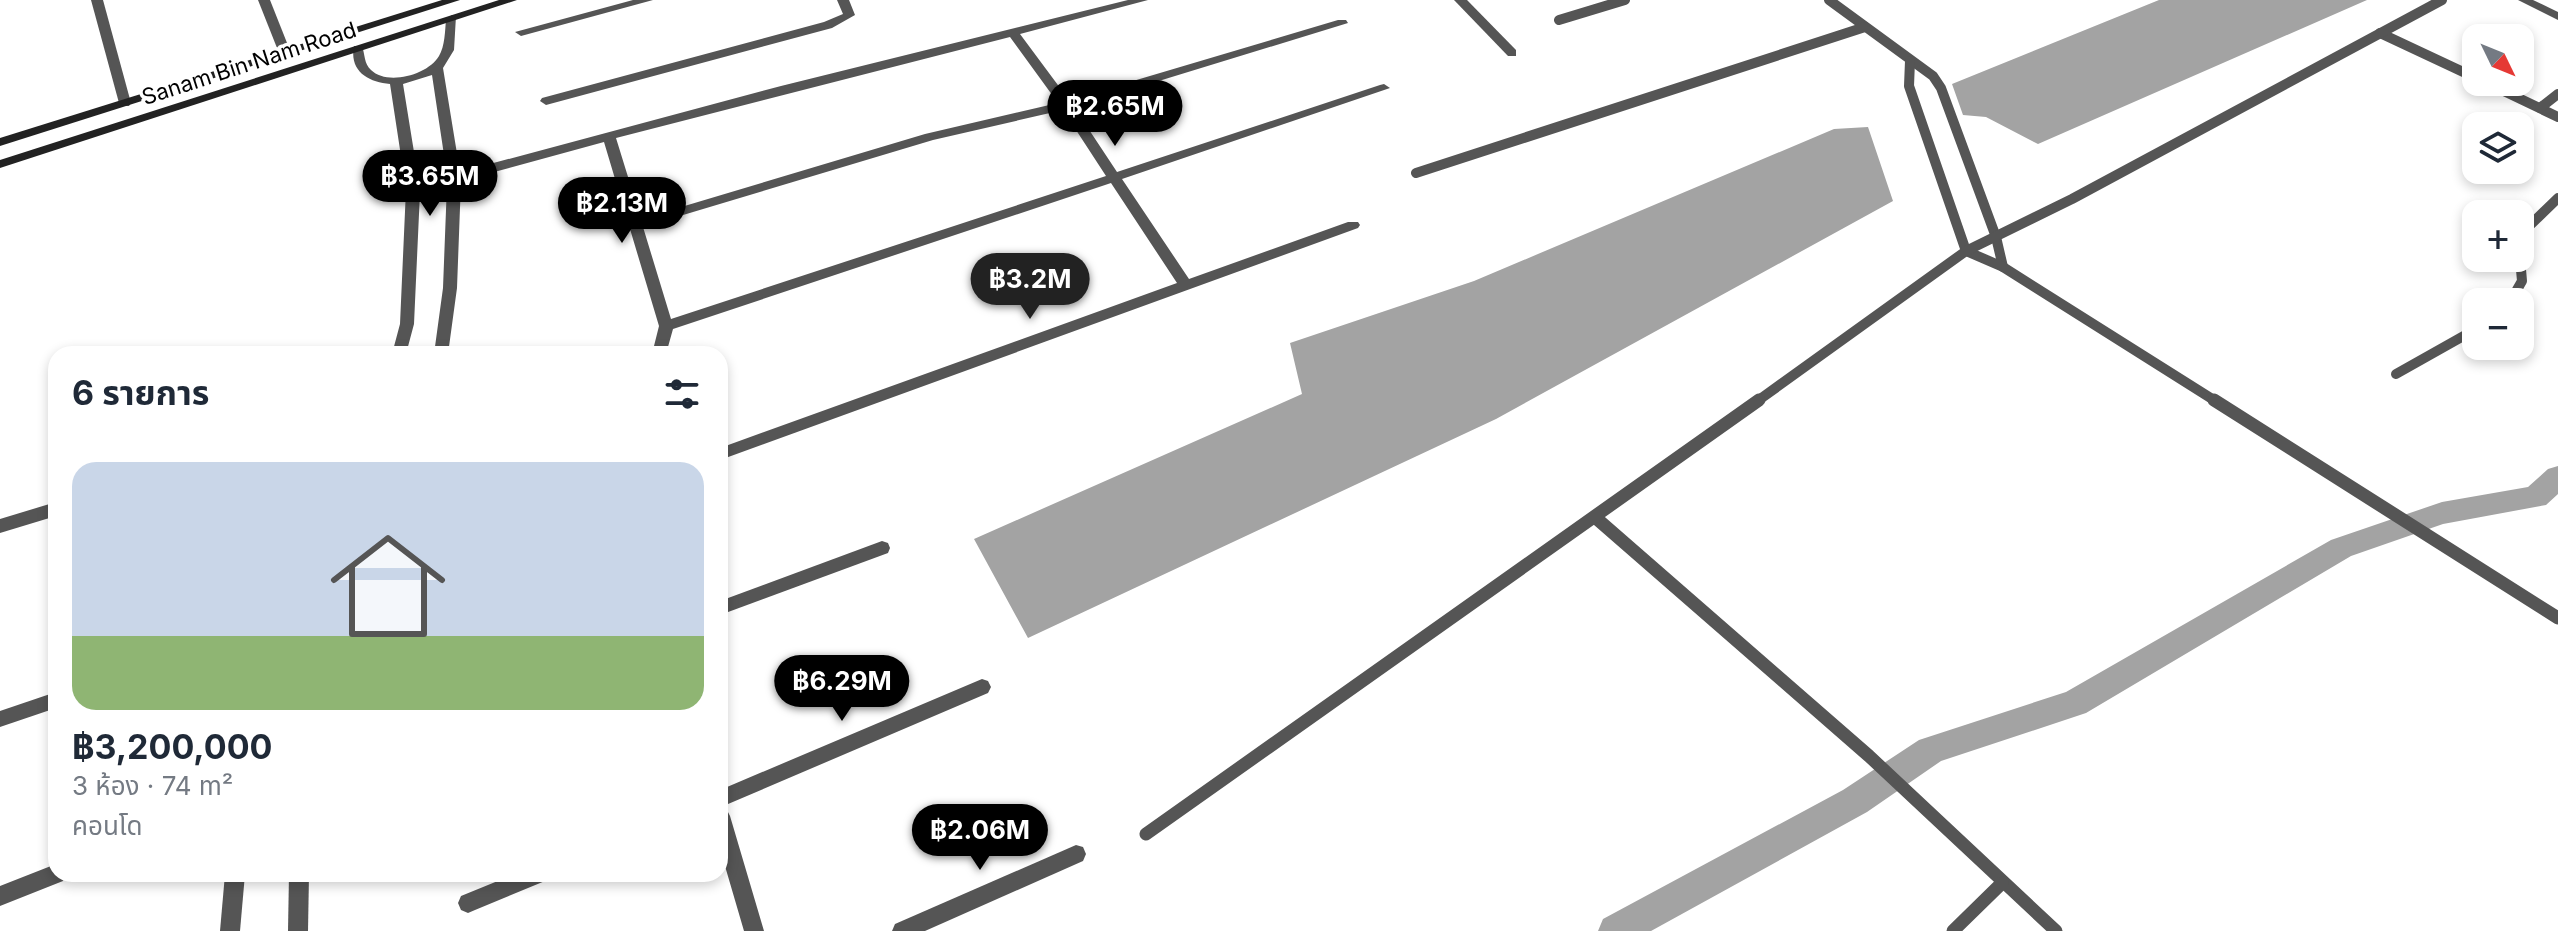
<!DOCTYPE html>
<html lang="th">
<meta charset="utf-8">
<style>
body{margin:0;font-family:Inter,"Noto Sans Thai",sans-serif;background:#f2f2f3;color:#1f2937;height:100vh;display:flex;flex-direction:column;font-size:30px;white-space:nowrap}
*{box-sizing:border-box;margin:0}
p{font-size:26px;color:#747a83}
.icon{flex:none;width:44px;height:44px;fill:none;stroke:currentColor;stroke-width:2;stroke-linecap:round;stroke-linejoin:round}
.map{position:relative;flex:1;overflow:hidden}
.side{position:absolute;left:48px;top:346px;width:680px;height:536px;display:flex;flex-direction:column;background:#fff;border-radius:24px;box-shadow:0 4px 12px #0003}
.side>*{flex:none}
.needle{width:52px;rotate:133deg}
.fabs{position:absolute;left:2462px;top:24px;display:grid;gap:16px}
.fabs a{display:grid;place-items:center;width:72px;height:72px;border-radius:16px;background:#fff;box-shadow:0 4px 12px #0003;font-size:40px}
.price{position:absolute;translate:-50% -68px;padding:0 18px;border-radius:28px;background:#000;color:#fff;font-size:26px;line-height:52px;filter:drop-shadow(0 2px 4px #0008)}
.price::after{content:'';position:absolute;left:50%;top:48px;width:24px;height:18px;margin-left:-12px;background:inherit;clip-path:polygon(0 0,100% 0,50% 100%)}
.price.on{background:#222;color:#fff}
ul{padding:0;list-style:none}
li{display:grid;align-content:center;gap:16px;height:424px;padding:0 24px}
li+li{border-top:2px solid #e0e1e3}
li span{display:grid;place-items:center;height:248px;border-radius:24px;color:#555}
li>.icon{margin-inline-start:auto}
span .icon{width:144px;height:144px;fill:#fffc;stroke-width:1}
li b{font-size:34px}
h2{display:flex;justify-content:space-between;align-items:center;height:96px;padding:0 24px;font-size:34px}
.map>svg:first-child{display:block}
.water{fill:#a3a3a3}
.lines{fill:none;stroke-linecap:round;stroke-linejoin:round}
.canal{fill:#a3a3a3;fill-rule:evenodd}
.lane-far1{stroke:#555;stroke-width:10}
.lane{stroke:#555;stroke-width:13}
.street{fill:#555;fill-rule:evenodd}
.secondary{fill:#222;fill-rule:evenodd}
.labels{text-anchor:middle;dominant-baseline:central;stroke-width:7;stroke-linejoin:round;paint-order:stroke}
.far-street-label{font-size:22px;fill:#000;stroke:#fff}
</style>
<div class="map">
<svg width="2558" height="931" viewBox="0 0 2558 931">
<rect width="100%" height="100%" fill="#fff"/>
<!-- water -->
<g class="water">
<path d="M2159 0H2367L2038 144 1986 117 1963 115 1952 84Z"/>
<path d="M1868 127 1893 201 1496 419 1028 638 974 539 1302 394 1290 343 1474 281 1834 129Z"/>
</g>
<g class="lines">
<!-- canal -->
<path class="canal" d="M2558 466V494L2546 505 2443 524 2351 556 2086 713 1941 761 1867 812 1651 931H1598L1603 919 1843 790 1919 740 2066 692 2331 540 2442 502 2528 487 2548 469Z"/>
<!-- lane-far1 -->
<g class="lane-far1">
<path d="M1829 0 1933 76 1941 88 1996 237 2003 267"/>
<path d="M1559 20 1625 0"/>
<path d="M2380 33 2476 78"/>
<path d="M1910 61 1909 86 1966 251 2003 267 2217 402"/>
<path d="M2485 82 2558 117"/>
<path d="M2540 108 2558 94"/>
<path d="M1416 173 1865 27"/>
<path d="M2520 241 2524 231 2558 198"/>
<path d="M2510 302 2522 281 2520 258"/>
<path d="M2396 374 2476 329"/>
<path d="M1756 402 1966 251 2072 199 2442 0"/>
</g>
<!-- lane -->
<g class="lane">
<path d="M2214 400 2558 618"/>
<path d="M1596 518 1869 756 2056 931"/>
<path d="M1146 834 1759 400"/>
<path d="M1953 931 2002 883"/>
</g>
<!-- street -->
<g class="street">
<path d="M91 0H103L131 103 129 106H121L119 103Z"/>
<path d="M258 0H270L291 53 289 56H281L279 53Z"/>
<path d="M633 0H653L521 36 515 32Z"/>
<path d="M837 0H849L855 15 832 28 546 105 540 101 542 98 824 22 843 14Z"/>
<path d="M1128 0H1148L1020 34 1069 100 1338 20H1346L1348 23 1074 107 1117 172 1380 85 1384 84 1390 88 1122 179 1189 279 1348 222H1358L1360 225 1358 228 720 460V448L1177 283 1111 183 673 329 666 354H652L659 326 604 142 461 181 457 288 448 354H434L443 288 447 184 420 192 414 324 406 354H392L400 324 406 189 390 84C368 82 349 71 354 46H362C365 54 364 64 371 70 387 86 428 75 439 56 445 46 445 31 446 19L452 15 456 16 454 50 443 68 460 172 781 86ZM1010 37 1058 103 925 134 641 219 616 138ZM432 75 447 175 419 183 403 84ZM1063 110 1106 176 671 319 643 227 933 140Z"/>
<path d="M1454 0H1467L1516 50V56H1508Z"/>
<path d="M2518 0H2533L2558 12V20Z"/>
<path d="M56 502V516L0 533V519Z"/>
<path d="M882 541 888 543 890 548 888 553 720 615V601Z"/>
<path d="M982 679 988 681 991 687 988 693 721 807 727 810 730 816 764 931H744L720 849V790Z"/>
<path d="M56 692V708L0 727V711Z"/>
<path d="M1076 845 1083 847 1086 854 1083 861 925 931H892L895 924Z"/>
<path d="M56 864V874H66L63 881 0 906V886Z"/>
<path d="M225 874H245L240 931H220Z"/>
<path d="M289 874H309L308 931H288Z"/>
<path d="M515 874H548L545 881 475 910 468 913 461 910 458 903 461 896Z"/>
</g>
<!-- secondary -->
<g class="secondary">
<path d="M442 0H460L0 146V138Z"/>
<path d="M499 0H517L0 168V160Z"/>
</g>
</g>
<g class="labels">
<!-- far-street labels -->
<g class="far-street-label">
<text transform="translate(249 63) rotate(-18)">Sanam Bin Nam Road</text>
</g>
</g>
</svg>
<div class="fabs">
<a><svg class="needle" viewBox="-14 -14 28 28"><path d="M0-13l5 13h-10z" fill="#e53935"/><path d="M0 13l5-13h-10z" fill="#747a83"/></svg></a>
<a><svg class="icon" aria-label="layers" viewBox="0 0 24 24"><path d="M12 4l9 5-9 5-9-5zM3 14l9 5 9-5"/></svg></a>
<a>+</a>
<a>−</a>
</div>
<b class="price" style="left:1115px;top:148px">฿2.65M</b>
<b class="price" style="left:430px;top:218px">฿3.65M</b>
<b class="price" style="left:622px;top:245px">฿2.13M</b>
<b class="price on" style="left:1030px;top:321px">฿3.2M</b>
<b class="price" style="left:842px;top:723px">฿6.29M</b>
<b class="price" style="left:980px;top:872px">฿2.06M</b>
<section class="side">
<h2>6 รายการ<svg class="icon" aria-label="filters" viewBox="0 0 24 24"><path d="M4 7h16M4 17h16"/><circle cx="9" cy="7" r="2"/><circle cx="15" cy="17" r="2"/></svg></h2>
<ul>
<li><span style="background:linear-gradient(#c9d6e8 70%,#8fb573 0)"><svg class="icon" aria-label="home" viewBox="0 0 24 24"><path d="M3 11l9-7 9 7M6 9v11h12V9"/></svg></span><div><b>฿3,200,000</b><p>3 ห้อง · 74 m²</p><p>คอนโด</p></div></li>
</ul>
</section>
</div>
